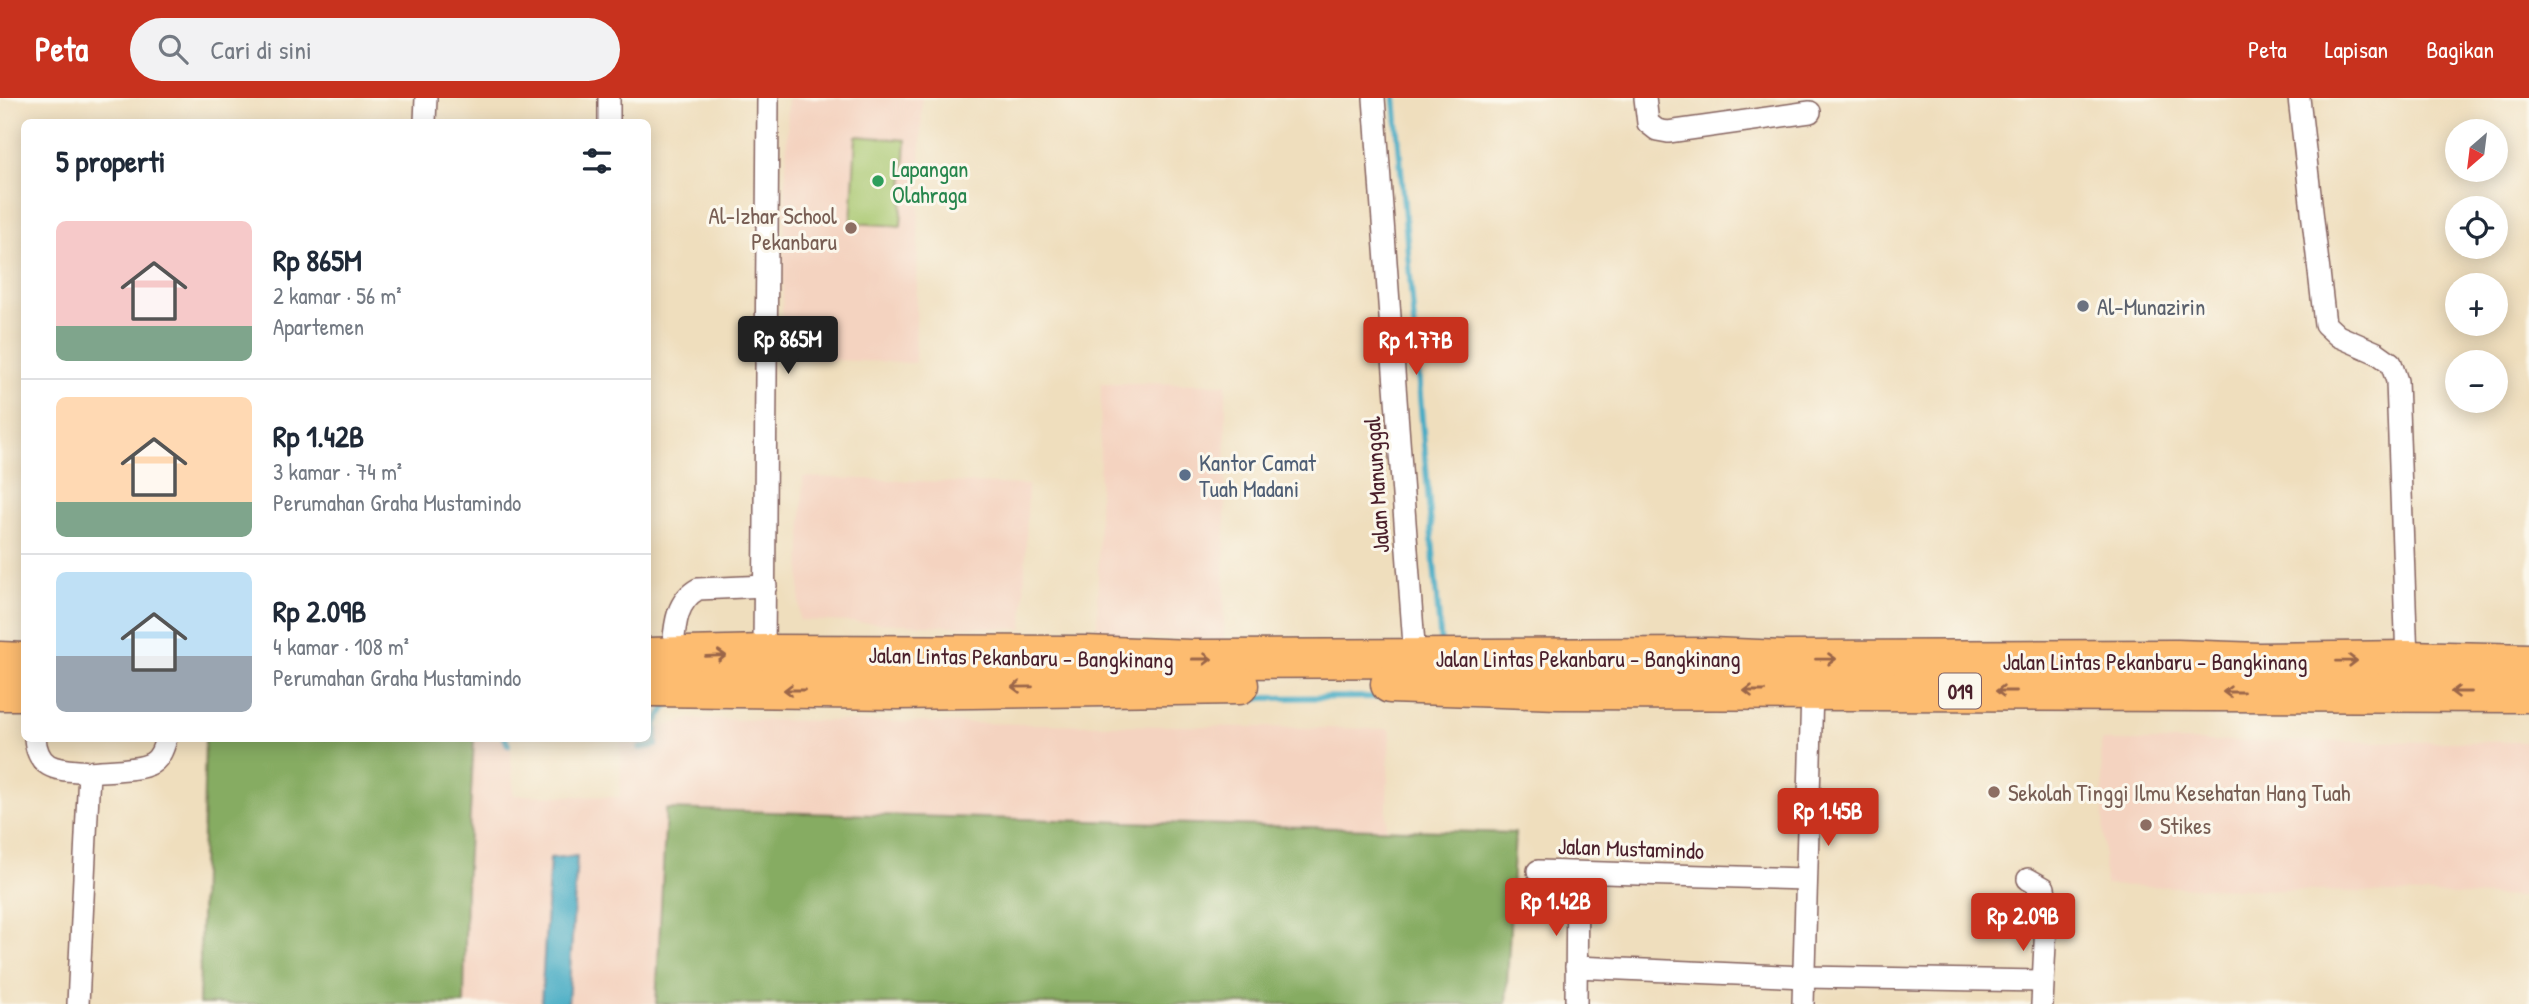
<!DOCTYPE html>
<html lang="id">
<meta charset="utf-8">
<style>
body{margin:0;font-family:"Patrick Hand",sans-serif;background:#f2f2f3;color:#1f2937;height:100vh;display:flex;flex-direction:column;font-size:26px;white-space:nowrap}
*{box-sizing:border-box;margin:0}
p{font-size:23px;color:#747a83}
.icon{flex:none;width:38px;height:38px;fill:none;stroke:currentColor;stroke-width:2;stroke-linecap:round;stroke-linejoin:round}
.map{position:relative;flex:1;overflow:hidden}
.details{position:absolute;left:21px;top:21px;width:630px;height:623px;display:flex;flex-direction:column;background:#fff;border-radius:10px;box-shadow:0 4px 18px #0003}
.details>*{flex:none}
.needle{width:46px;rotate:208deg}
.buttons{position:absolute;left:2445px;top:21px;display:grid;gap:14px}
.buttons a{display:grid;place-items:center;width:63px;height:63px;border-radius:50%;background:#fff;box-shadow:0 4px 18px #0003;font-size:35px}
.price{position:absolute;translate:-50% -60px;padding:0 16px;border-radius:7px;background:#c8321e;color:#fff;font-size:23px;line-height:46px;filter:drop-shadow(0 2px 4px #0008)}
.price::after{content:'';position:absolute;left:50%;top:42px;width:21px;height:16px;margin-left:-10px;background:inherit;clip-path:polygon(0 0,100% 0,50% 100%)}
.price.active{background:#222;color:#fff}
ul{padding:0;list-style:none}
li{display:flex;align-items:center;gap:21px;height:175px;padding:0 35px}
li+li{border-top:2px solid #e0e1e3}
li span{display:grid;place-items:center;flex:none;width:196px;height:140px;border-radius:10px;color:#555}
li>.icon{margin-inline-start:auto}
span .icon{width:84px;height:84px;fill:#fffc;stroke-width:1}
li b{font-size:30px}
h2{display:flex;justify-content:space-between;align-items:center;height:84px;padding:0 35px;font-size:30px}
header{display:flex;align-items:center;gap:42px;box-sizing:border-box;height:98px;padding:0 35px;background:#c8321e;color:#fff}
header strong{font-size:33px}
nav{display:flex;gap:38px;margin-inline-start:auto;font-size:24px}
.search{width:490px;height:63px;background:#f2f2f3;display:flex;align-items:center;gap:18px;box-sizing:border-box;padding:0 24px;border-radius:38px;color:#747a83;font-size:26px}
.map>svg:first-child{display:block}
.built{fill:#f4d3c0}
.green{fill:#a8c76f;stroke:#79734d;stroke-width:2}
.forest{fill:#86ac62;stroke:#686646;stroke-width:2}
.water{fill:#44abc4;stroke:#476578;stroke-width:2}
.lines{fill:none;stroke-linecap:round;stroke-linejoin:round}
.stream{stroke:#44abc4;stroke-width:6}
.street-casing{stroke:#84625e;stroke-width:24}
.highway-casing{stroke:#84625e;stroke-width:41}
.street{stroke:#fff;stroke-width:21}
.highway{stroke:#fdbc70;stroke-width:38}
.oneway{stroke:#9b664a}
.leisure-dot{fill:#2e9e5b;stroke:#fbf7ec;stroke-width:2.5}
.education-dot{fill:#8d6e63;stroke:#fbf7ec;stroke-width:2.5}
.worship-dot{fill:#6b7280;stroke:#fbf7ec;stroke-width:2.5}
.service-dot{fill:#5c6f8a;stroke:#fbf7ec;stroke-width:2.5}
.labels{text-anchor:middle;dominant-baseline:central;stroke-width:6;stroke-linejoin:round;paint-order:stroke}
.shield{fill:#fbf7ec;stroke:#7f6065;stroke-width:2}
.shield-label{font-size:21px;font-weight:bold;fill:#4a1f2b}
.leisure-label{font-size:23px;fill:#27864d;stroke:#fbf7ec;text-anchor:start}
.education-label{font-size:23px;fill:#785e54;stroke:#fbf7ec;text-anchor:start}
.worship-label{font-size:23px;fill:#5b616d;stroke:#fbf7ec;text-anchor:start}
.service-label{font-size:23px;fill:#4e5e75;stroke:#fbf7ec;text-anchor:start}
.street-label{font-size:23px;fill:#4a1f2b;stroke:#fbf7ec}
</style>
<header>
<strong>Peta</strong>
<div class="search"><svg class="icon" aria-label="search" viewBox="0 0 24 24"><circle cx="10" cy="10" r="6"/><path d="M15 15l6 6"/></svg>Cari di sini</div>
<nav><a>Peta</a><a>Lapisan</a><a>Bagikan</a></nav>
</header>
<div class="map">
<svg width="2529" height="906" viewBox="0 0 2529 906">
<rect width="100%" height="100%" fill="#fbf7ec"/>
<filter id="ink" filterUnits="userSpaceOnUse"><feTurbulence type="fractalNoise" baseFrequency=".0143" numOctaves="2"/><feDisplacementMap in="SourceGraphic" scale="14" xChannelSelector="R" yChannelSelector="G"/><feConvolveMatrix kernelMatrix="1 2 1 2 8 2 1 2 1" color-interpolation-filters="sRGB"/></filter>
<filter id="wash" filterUnits="userSpaceOnUse"><feTurbulence type="fractalNoise" baseFrequency=".00686" numOctaves="4" result="noise"/><feDisplacementMap in="SourceGraphic" scale="28" xChannelSelector="R" yChannelSelector="G"/><feGaussianBlur stdDeviation="1.57" result="paint"/><feColorMatrix in="noise" values="0 0 0 0 0 0 0 0 0 0 0 0 0 0 0 0 0 1.4 0 .05"/><feComposite in="paint" operator="in"/></filter>
<g filter="url(#wash)">
<rect width="100%" height="100%" fill="#efdebd"/>
<!-- built -->
<g class="built">
<path d="M788 0H922L915 265 781 260Z"/>
<path d="M1101 285 1226 286 1224 542 1097 538Z"/>
<path d="M803 379 1028 387 1023 531 799 522Z"/>
<path d="M690 621 1390 631 1379 906H199L205 641H510L514 697 620 699 621 641 648 640V633Z"/>
<path d="M2101 643 2529 644V799L2105 787Z"/>
</g>
<!-- green -->
<path class="green" d="M856 38 906 42 901 128 851 125Z"/>
<!-- forest -->
<g class="forest">
<path d="M205 641H474L466 790 464 906H199Z"/>
<path d="M666 711 1515 735 1506 906H656Z"/>
</g>
<!-- water -->
<path class="water" d="M577 758 568 906H541L550 760Z"/>
<g class="lines">
<!-- stream -->
<g class="stream">
<path d="M1395 0 1441 548"/>
<path d="M1246 600 1385 599"/>
<path d="M505 640 508 647"/>
<path d="M640 650 656 647V625L669 604"/>
</g>
</g>
</g>
<g filter="url(#ink)">
<g class="lines">
<!-- street casing -->
<g class="street-casing">
<g id="street">
<path d="M609 0V24"/>
<path d="M1374 0 1415 561"/>
<path d="M1645 0 1648 25 1657 32 1668 34 1810 14"/>
<path d="M2299 0 2325 226 2338 238 2377 255 2391 265 2397 283 2407 562"/>
<path d="M425 24 426 0"/>
<path d="M764 556 768 0"/>
<path d="M672 560C675 534 673 505 698 491L766 488"/>
<path d="M35 640C38 675 61 671 89 674"/>
<path d="M1538 773 1806 781"/>
<path d="M2028 781 2044 790 2047 806 2042 906"/>
<path d="M1576 869 1804 879 2043 883"/>
<path d="M78 906 89 674C105 672 139 673 152 665 160 660 164 649 166 640"/>
<path d="M1576 906 1577 775"/>
<path d="M1803 906 1812 593"/>
</g>
</g>
<!-- highway casing -->
<g class="highway-casing">
<g id="highway">
<path d="M648 559 764 556 1085 557 1191 561 1711 559 1782 562 2177 561 2259 564 2407 562 2529 565"/>
<path d="M0 563 24 564"/>
<path d="M1390 586 1558 592 2529 595"/>
<path d="M648 589 898 592 1239 587"/>
<path d="M0 593H24"/>
</g>
</g>
<!-- street -->
<use href="#street" class="street"/>
<!-- highway -->
<use href="#highway" class="highway"/>
</g>
<!-- one-way arrows -->
<defs><path id="oneway-shaft" d="M-6 0H5M1.5-3L5.5 0L1.5 3" fill="none" stroke-width="1.6" stroke-linecap="round" stroke-linejoin="round" transform="scale(1.75)"/></defs>
<g class="oneway">
<use href="#oneway-shaft" transform="translate(716 558) rotate(-2)"/>
<use href="#oneway-shaft" transform="translate(1202 561)"/>
<use href="#oneway-shaft" transform="translate(1826 561) rotate(-1)"/>
<use href="#oneway-shaft" transform="translate(2347 563) rotate(-1)"/>
<use href="#oneway-shaft" transform="translate(1022 589) rotate(179)"/>
<use href="#oneway-shaft" transform="translate(794 592) rotate(-180)"/>
<use href="#oneway-shaft" transform="translate(1754 593) rotate(-180)"/>
<use href="#oneway-shaft" transform="translate(2006 593) rotate(-180)"/>
<use href="#oneway-shaft" transform="translate(2233 594) rotate(-180)"/>
<use href="#oneway-shaft" transform="translate(2461 594) rotate(-180)"/>
</g>
</g>
<!-- markers -->
<circle class="leisure-dot" cx="878" cy="83" r="7"/>
<g class="education-dot">
<circle cx="851" cy="130" r="7"/>
<circle cx="1994" cy="694" r="7"/>
<circle cx="2146" cy="727" r="7"/>
</g>
<circle class="worship-dot" cx="2083" cy="208" r="7"/>
<circle class="service-dot" cx="1185" cy="377" r="7"/>
<g class="labels">
<!-- shield labels -->
<rect class="shield" x="1939" y="575.5" width="42" height="35" rx="5"/>
<g class="shield-label">
<text x="1960" y="593">019</text>
</g>
<!-- leisure labels -->
<g class="leisure-label">
<text x="892" y="70">Lapangan<tspan x="892" dy="26">Olahraga</tspan></text>
</g>
<!-- education labels -->
<g class="education-label">
<text x="837" y="117" text-anchor="end">Al-Izhar School<tspan x="837" dy="26">Pekanbaru</tspan></text>
<text x="2008" y="694">Sekolah Tinggi Ilmu Kesehatan Hang Tuah</text>
<text x="2160" y="727">Stikes</text>
</g>
<!-- worship labels -->
<g class="worship-label">
<text x="2097" y="208">Al-Munazirin</text>
</g>
<!-- service labels -->
<g class="service-label">
<text x="1199" y="364">Kantor Camat<tspan x="1199" dy="26">Tuah Madani</tspan></text>
</g>
<!-- street labels -->
<g class="street-label">
<text transform="translate(1376 387) rotate(-94)">Jalan Manunggal</text>
<text transform="translate(1021 559) rotate(1)">Jalan Lintas Pekanbaru - Bangkinang</text>
<text x="1588" y="560">Jalan Lintas Pekanbaru - Bangkinang</text>
<text x="2155" y="563">Jalan Lintas Pekanbaru - Bangkinang</text>
<text transform="translate(1631 750) rotate(2)">Jalan Mustamindo</text>
</g>
</g>
</svg>
<div class="buttons">
<a><svg class="needle" viewBox="-14 -14 28 28"><path d="M0-13l5 13h-10z" fill="#e53935"/><path d="M0 13l5-13h-10z" fill="#747a83"/></svg></a>
<a><svg class="icon" aria-label="locate" viewBox="0 0 24 24"><circle cx="12" cy="12" r="6"/><path d="M12 2v4M12 18v4M2 12h4M18 12h4"/></svg></a>
<a>+</a>
<a>−</a>
</div>
<b class="price active" style="left:788px;top:278px">Rp 865M</b>
<b class="price" style="left:1416px;top:279px">Rp 1.77B</b>
<b class="price" style="left:1828px;top:750px">Rp 1.45B</b>
<b class="price" style="left:1556px;top:840px">Rp 1.42B</b>
<b class="price" style="left:2023px;top:855px">Rp 2.09B</b>
<section class="details">
<h2>5 properti<svg class="icon" aria-label="filters" viewBox="0 0 24 24"><path d="M4 7h16M4 17h16"/><circle cx="9" cy="7" r="2"/><circle cx="15" cy="17" r="2"/></svg></h2>
<ul>
<li><span style="background:linear-gradient(#f6c9c9 75%,#7fa58c 0)"><svg class="icon" aria-label="home" viewBox="0 0 24 24"><path d="M3 11l9-7 9 7M6 9v11h12V9"/></svg></span><div><b>Rp 865M</b><p>2 kamar · 56 m²</p><p>Apartemen</p></div></li>
<li><span style="background:linear-gradient(#ffd9b3 75%,#7fa58c 0)"><svg class="icon" aria-label="home" viewBox="0 0 24 24"><path d="M3 11l9-7 9 7M6 9v11h12V9"/></svg></span><div><b>Rp 1.42B</b><p>3 kamar · 74 m²</p><p>Perumahan Graha Mustamindo</p></div></li>
<li><span style="background:linear-gradient(#bfe0f5 60%,#9aa5b1 0)"><svg class="icon" aria-label="home" viewBox="0 0 24 24"><path d="M3 11l9-7 9 7M6 9v11h12V9"/></svg></span><div><b>Rp 2.09B</b><p>4 kamar · 108 m²</p><p>Perumahan Graha Mustamindo</p></div></li>
</ul>
</section>
</div>
